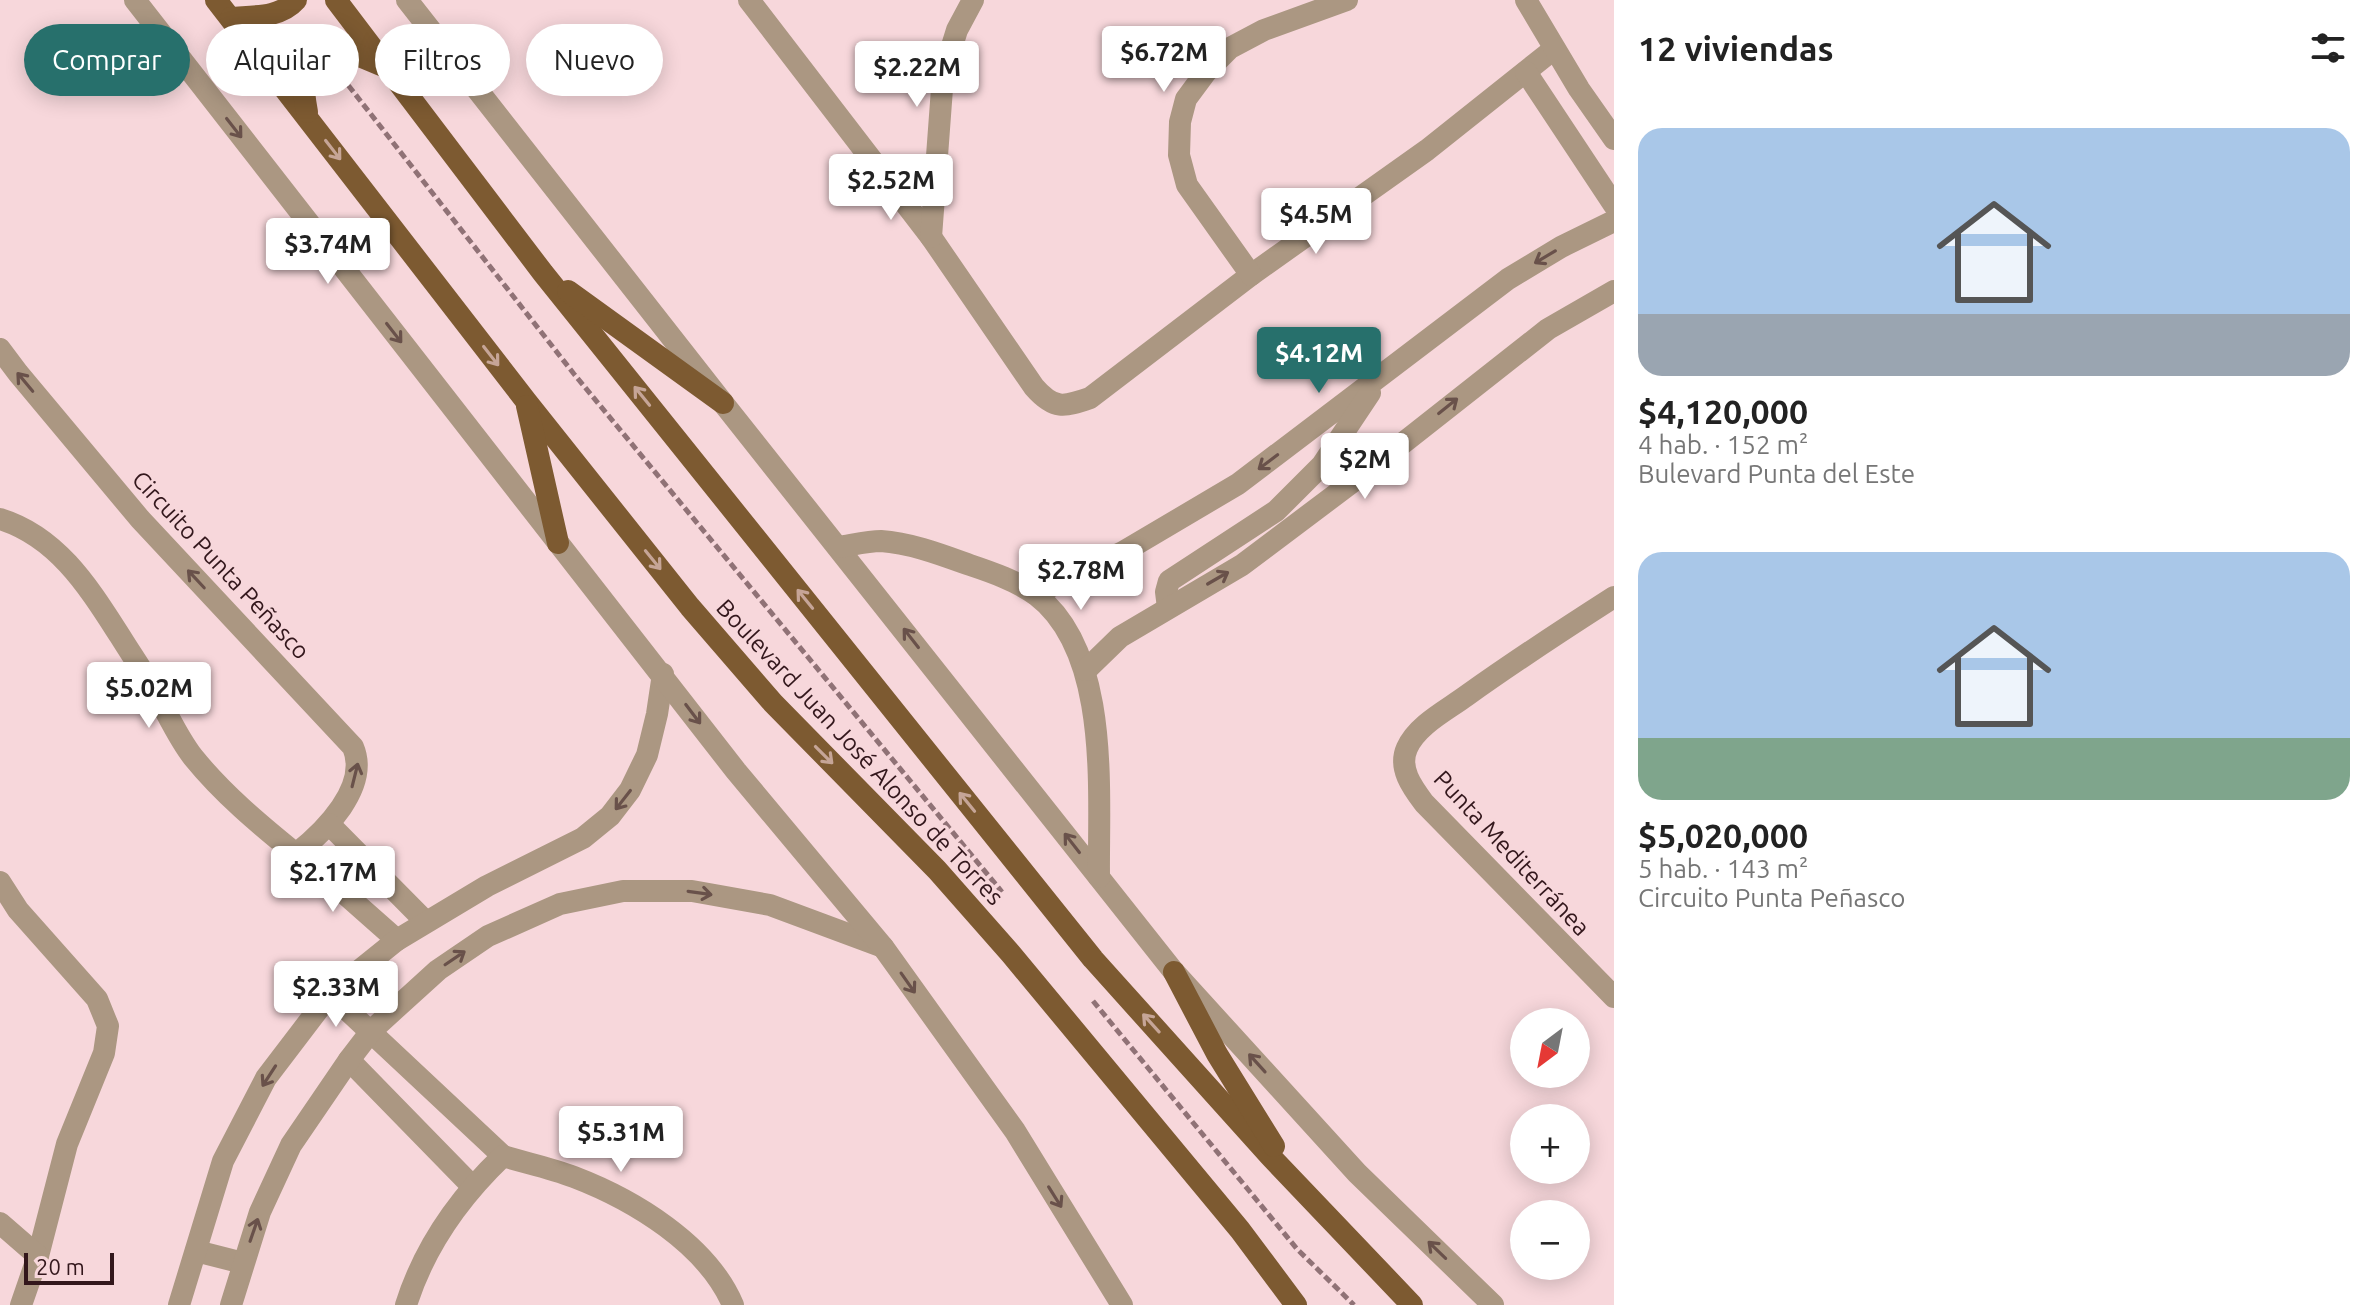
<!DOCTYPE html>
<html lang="es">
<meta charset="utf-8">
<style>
body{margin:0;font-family:Ubuntu,sans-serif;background:#f6f6f6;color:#222;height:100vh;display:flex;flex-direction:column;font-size:30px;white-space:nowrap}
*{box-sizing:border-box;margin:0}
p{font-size:26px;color:#767676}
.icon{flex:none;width:44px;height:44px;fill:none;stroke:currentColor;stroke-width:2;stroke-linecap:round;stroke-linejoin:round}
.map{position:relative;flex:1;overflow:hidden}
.drawer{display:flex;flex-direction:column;background:#fff;width:760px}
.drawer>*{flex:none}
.banner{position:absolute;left:24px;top:24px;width:760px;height:72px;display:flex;gap:16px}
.needle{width:52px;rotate:212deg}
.buttons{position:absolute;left:1510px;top:1008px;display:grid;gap:16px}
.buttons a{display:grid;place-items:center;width:80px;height:80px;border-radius:50%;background:#fff;box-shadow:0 4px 20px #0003;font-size:40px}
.scale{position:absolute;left:24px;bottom:20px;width:90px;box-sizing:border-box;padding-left:8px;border:4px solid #33171c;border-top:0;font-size:22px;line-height:28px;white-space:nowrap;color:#33171c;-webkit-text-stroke:6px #f7d7db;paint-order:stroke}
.price{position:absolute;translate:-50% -68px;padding:0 18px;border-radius:8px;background:#fff;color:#222;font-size:26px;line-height:52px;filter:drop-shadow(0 2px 4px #0008)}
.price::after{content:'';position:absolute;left:50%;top:48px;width:24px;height:18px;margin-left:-12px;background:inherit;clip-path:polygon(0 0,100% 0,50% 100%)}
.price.current{background:#27706c;color:#fff}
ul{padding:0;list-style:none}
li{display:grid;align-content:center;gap:16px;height:424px;padding:0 24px}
li span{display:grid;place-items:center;height:248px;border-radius:24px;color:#555}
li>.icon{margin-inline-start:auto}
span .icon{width:144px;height:144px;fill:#fffc;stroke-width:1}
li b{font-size:34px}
h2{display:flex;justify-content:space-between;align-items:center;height:96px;padding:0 24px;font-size:34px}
.pill{padding:0 28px;border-radius:36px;background:#fff;box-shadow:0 4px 20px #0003;font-size:28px;line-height:72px}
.pill.current{background:#27706c;color:#fff}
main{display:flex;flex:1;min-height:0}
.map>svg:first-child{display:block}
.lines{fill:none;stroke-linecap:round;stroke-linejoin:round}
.path{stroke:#907276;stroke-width:5;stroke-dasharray:8 4;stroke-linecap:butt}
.minor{stroke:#ab9782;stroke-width:22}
.tertiary{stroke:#ab9782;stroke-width:22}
.primary{stroke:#7d5a31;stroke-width:22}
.oneway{stroke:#69514a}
.oneway2{stroke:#c6a597}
.labels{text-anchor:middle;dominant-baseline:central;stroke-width:6;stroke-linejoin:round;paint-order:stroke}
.street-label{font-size:24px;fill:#33171c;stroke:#f7d7db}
</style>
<main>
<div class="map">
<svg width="1614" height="1305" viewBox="0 0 1614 1305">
<rect width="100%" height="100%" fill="#f7d7db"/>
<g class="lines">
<!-- path -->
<g class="path">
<path d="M341 76 574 374 1002 892"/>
<path d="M1093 1001 1297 1249 1354 1305"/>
</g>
<!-- minor -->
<g class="minor">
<path d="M749 0 931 237 1034 387C1054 410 1064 407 1090 398L1251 275 1427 150 1554 49"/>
<path d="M1526 0 1579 89 1614 139"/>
<path d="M1526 72 1614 205"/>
<path d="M931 237 943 75 957 30 973 0"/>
<path d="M1251 275 1187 185 1179 155 1180 122 1186 99 1206 72 1230 48 1264 30 1347 0"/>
<path d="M0 349 18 373 140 519 353 747C370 787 324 832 296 854 259 824 223 794 193 757 179 739 170 719 159 699 147 677 133 657 120 636 89 588 58 537 0 519"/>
<path d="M1614 597C1564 629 1515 661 1466 696 1447 710 1417 725 1407 748 1398 768 1412 787 1424 803L1614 997"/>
<path d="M329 824 425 921"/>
<path d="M296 854 328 879 397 940"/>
<path d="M0 882 18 910 97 999 108 1026 104 1053 67 1144 38 1256 21 1305"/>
<path d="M330 994 503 1156"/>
<path d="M349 1060 472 1186"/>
<path d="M0 1223 38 1256"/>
<path d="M196 1251 243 1263"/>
<path d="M179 1305 223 1161 266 1078 330 994 397 940 487 886 583 838 610 816 630 790 647 755 657 714 663 674"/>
<path d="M231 1305 260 1212 291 1145 349 1060 372 1030 438 970 488 936 560 904 623 891H692L770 905 883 947"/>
<path d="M406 1305C424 1248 460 1197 503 1156 526 1163 551 1168 574 1177 634 1200 707 1244 733 1305"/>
</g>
<!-- tertiary -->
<g class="tertiary">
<path d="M135 0 736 771 883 947 1015 1131 1122 1305"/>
<path d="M407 0 723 403 1174 972 1357 1173 1493 1305"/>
<path d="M839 547C852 545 868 541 881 541 911 543 942 555 970 565 991 572 1017 581 1036 595 1111 652 1098 793 1099 877"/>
<path d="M1035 594 1123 552 1238 484 1508 279 1561 247 1614 221"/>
<path d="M1168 608 1166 592 1169 581 1276 511 1322 465 1370 393"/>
<path d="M1086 670 1120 637 1242 565 1379 462 1548 329 1614 291"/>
</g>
<!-- primary -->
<g class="primary">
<path d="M216 0 526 401 690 607 773 703 937 870 1011 954 1240 1230 1296 1305"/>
<path d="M336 0 543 273 1093 959 1270 1156 1412 1305"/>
<path d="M231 18C254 16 280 18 296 0"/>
<path d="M307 112C302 86 301 69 318 47L343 49 386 67"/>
<path d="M568 291 723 403"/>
<path d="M527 406 558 543"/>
<path d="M1174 972 1217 1054 1274 1146"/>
</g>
</g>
<!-- one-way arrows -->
<defs><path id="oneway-shaft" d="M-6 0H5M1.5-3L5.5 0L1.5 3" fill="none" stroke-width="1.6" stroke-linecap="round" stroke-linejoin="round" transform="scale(2)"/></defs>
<g class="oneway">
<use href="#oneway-shaft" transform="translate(234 128) rotate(52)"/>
<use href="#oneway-shaft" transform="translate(1545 257) rotate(149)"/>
<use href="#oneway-shaft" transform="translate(394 333) rotate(52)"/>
<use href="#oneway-shaft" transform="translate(25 382) rotate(-130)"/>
<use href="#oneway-shaft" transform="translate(1448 406) rotate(-39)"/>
<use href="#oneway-shaft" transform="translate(1268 462) rotate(143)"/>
<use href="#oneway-shaft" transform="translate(1218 578) rotate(-30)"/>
<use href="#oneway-shaft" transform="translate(196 579) rotate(-133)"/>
<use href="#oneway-shaft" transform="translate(911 638) rotate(-128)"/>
<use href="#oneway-shaft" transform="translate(693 714) rotate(53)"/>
<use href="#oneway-shaft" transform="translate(355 775) rotate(-76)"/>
<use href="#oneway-shaft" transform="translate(623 800) rotate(128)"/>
<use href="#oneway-shaft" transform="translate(1072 843) rotate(-128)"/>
<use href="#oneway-shaft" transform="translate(700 893) rotate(8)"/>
<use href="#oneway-shaft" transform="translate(455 958) rotate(-34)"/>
<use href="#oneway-shaft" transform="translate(908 983) rotate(55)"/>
<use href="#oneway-shaft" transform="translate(1257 1063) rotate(-132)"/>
<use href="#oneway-shaft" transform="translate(269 1076) rotate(123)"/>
<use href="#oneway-shaft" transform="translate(1055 1197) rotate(58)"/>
<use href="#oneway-shaft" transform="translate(254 1230) rotate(-71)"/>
<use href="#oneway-shaft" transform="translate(1437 1250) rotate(-136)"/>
</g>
<g class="oneway2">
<use href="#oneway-shaft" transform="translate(333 150) rotate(52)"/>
<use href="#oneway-shaft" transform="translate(491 356) rotate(52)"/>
<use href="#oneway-shaft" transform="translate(642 396) rotate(-129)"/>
<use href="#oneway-shaft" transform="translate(653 560) rotate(51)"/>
<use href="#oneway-shaft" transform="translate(805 599) rotate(-129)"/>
<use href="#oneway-shaft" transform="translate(824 755) rotate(45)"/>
<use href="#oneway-shaft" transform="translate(967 802) rotate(-129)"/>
<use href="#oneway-shaft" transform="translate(1151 1023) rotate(-132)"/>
</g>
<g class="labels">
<!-- street labels -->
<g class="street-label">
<text transform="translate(221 565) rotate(47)">Circuito Punta Peñasco</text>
<text transform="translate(860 752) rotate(47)">Boulevard Juan José Alonso de Torres</text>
<text transform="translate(1512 853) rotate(47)">Punta Mediterránea</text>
</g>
</g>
</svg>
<div class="buttons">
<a><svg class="needle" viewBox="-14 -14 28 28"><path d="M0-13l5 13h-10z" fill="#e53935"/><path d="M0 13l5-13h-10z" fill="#767676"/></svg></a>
<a>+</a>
<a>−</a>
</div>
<div class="scale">20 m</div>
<b class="price" style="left:1164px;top:94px">$6.72M</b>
<b class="price" style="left:917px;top:109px">$2.22M</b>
<b class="price" style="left:891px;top:222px">$2.52M</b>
<b class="price" style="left:1316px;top:256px">$4.5M</b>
<b class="price" style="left:328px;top:286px">$3.74M</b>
<b class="price current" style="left:1319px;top:395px">$4.12M</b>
<b class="price" style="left:1365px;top:501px">$2M</b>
<b class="price" style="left:1081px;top:612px">$2.78M</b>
<b class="price" style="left:149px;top:730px">$5.02M</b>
<b class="price" style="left:333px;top:914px">$2.17M</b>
<b class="price" style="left:336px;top:1029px">$2.33M</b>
<b class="price" style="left:621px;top:1174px">$5.31M</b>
<div class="banner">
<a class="pill current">Comprar</a>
<a class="pill">Alquilar</a>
<a class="pill">Filtros</a>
<a class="pill">Nuevo</a>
</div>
</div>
<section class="drawer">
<h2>12 viviendas<svg class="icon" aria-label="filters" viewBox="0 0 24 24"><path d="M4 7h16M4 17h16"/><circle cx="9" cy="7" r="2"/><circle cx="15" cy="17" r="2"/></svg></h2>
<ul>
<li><span style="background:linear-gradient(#a9c7e8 75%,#9aa5b1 0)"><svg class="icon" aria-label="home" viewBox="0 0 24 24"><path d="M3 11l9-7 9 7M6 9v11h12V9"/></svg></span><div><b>$4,120,000</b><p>4 hab. · 152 m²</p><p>Bulevard Punta del Este</p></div></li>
<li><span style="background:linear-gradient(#a9c7e8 75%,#7fa58c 0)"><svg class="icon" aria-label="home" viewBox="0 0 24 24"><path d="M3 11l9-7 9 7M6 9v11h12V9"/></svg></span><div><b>$5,020,000</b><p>5 hab. · 143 m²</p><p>Circuito Punta Peñasco</p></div></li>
</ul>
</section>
</main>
